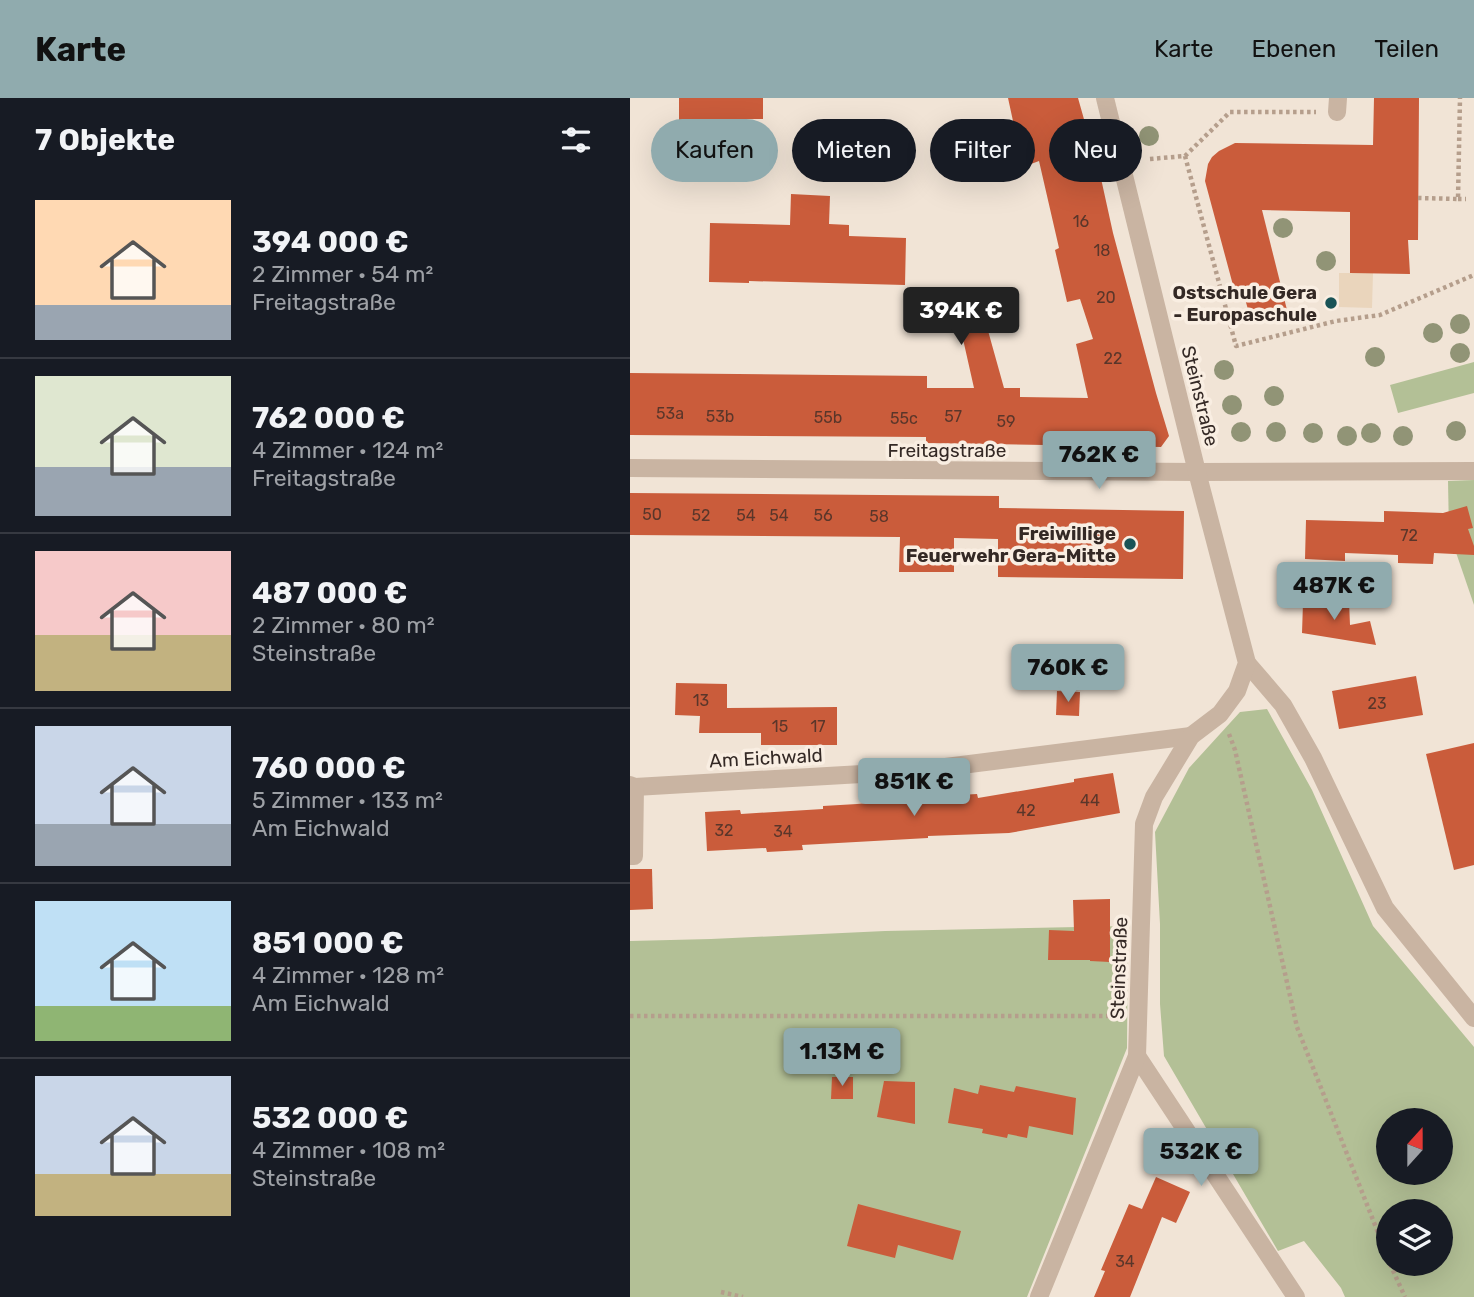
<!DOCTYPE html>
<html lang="de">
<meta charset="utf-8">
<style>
body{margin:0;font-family:Rubik,sans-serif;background:#242831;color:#f1f3f6;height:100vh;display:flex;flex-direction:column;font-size:26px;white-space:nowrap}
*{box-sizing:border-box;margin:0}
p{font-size:23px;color:#9ea1a6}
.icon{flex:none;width:38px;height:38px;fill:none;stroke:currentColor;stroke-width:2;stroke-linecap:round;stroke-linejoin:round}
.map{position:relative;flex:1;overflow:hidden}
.side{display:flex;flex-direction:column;background:#171b24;width:630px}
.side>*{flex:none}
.top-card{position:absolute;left:21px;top:21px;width:665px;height:63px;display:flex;gap:14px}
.needle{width:46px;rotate:21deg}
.tools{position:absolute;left:746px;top:1010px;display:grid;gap:14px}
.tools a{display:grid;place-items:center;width:77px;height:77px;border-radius:50%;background:#171b24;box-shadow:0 7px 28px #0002;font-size:35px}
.price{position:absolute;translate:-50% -60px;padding:0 16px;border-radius:7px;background:#90abae;color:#111;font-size:23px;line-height:46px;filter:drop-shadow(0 2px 4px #0008)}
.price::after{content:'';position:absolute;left:50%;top:42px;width:21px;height:16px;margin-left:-10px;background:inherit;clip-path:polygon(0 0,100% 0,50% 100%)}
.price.on{background:#222;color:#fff}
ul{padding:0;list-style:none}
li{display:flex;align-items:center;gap:21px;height:175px;padding:0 35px}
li+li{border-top:2px solid #363941}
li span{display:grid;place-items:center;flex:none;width:196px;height:140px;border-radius:0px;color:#555}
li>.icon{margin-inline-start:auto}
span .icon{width:84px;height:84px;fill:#fffc;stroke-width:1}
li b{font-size:30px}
h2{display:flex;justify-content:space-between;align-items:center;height:84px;padding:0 35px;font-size:30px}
.tag{padding:0 24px;border-radius:32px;background:#171b24;box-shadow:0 7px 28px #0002;font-size:24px;line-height:63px}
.tag.on{background:#90abae;color:#111}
header{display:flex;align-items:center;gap:42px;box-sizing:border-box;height:98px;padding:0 35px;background:#90abae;color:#111}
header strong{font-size:33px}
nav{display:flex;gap:38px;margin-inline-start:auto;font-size:24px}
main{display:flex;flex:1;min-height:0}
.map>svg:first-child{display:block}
.green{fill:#b3c096;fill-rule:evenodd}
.plaza{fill:#ead5bc}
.building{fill:#ca5c3b}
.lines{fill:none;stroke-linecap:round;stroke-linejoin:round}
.path{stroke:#b59e8c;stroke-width:4.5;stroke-dasharray:3.5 3.5;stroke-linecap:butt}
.minor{stroke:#c9b4a2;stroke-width:18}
.tree{fill:#919476}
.poi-dot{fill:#195356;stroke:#f9eee2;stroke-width:2.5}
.labels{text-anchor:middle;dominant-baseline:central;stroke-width:7;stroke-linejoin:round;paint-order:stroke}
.number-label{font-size:16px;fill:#5a362a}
.poi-label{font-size:19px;font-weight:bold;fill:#342925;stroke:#f9eee2;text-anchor:end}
.street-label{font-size:19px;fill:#342925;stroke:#f9eee2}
</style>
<header>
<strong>Karte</strong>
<nav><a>Karte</a><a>Ebenen</a><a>Teilen</a></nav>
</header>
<main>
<section class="side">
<h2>7 Objekte<svg class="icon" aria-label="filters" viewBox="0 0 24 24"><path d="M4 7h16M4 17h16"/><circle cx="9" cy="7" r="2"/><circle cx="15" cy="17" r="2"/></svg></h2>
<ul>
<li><span style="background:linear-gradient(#ffd9b3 75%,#9aa5b1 0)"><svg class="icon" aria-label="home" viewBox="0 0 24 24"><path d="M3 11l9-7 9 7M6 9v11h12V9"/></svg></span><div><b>394 000 €</b><p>2 Zimmer · 54 m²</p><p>Freitagstraße</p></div></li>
<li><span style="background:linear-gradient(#dfe7d0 65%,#9aa5b1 0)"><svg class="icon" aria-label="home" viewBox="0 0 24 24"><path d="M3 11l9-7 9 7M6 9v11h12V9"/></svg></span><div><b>762 000 €</b><p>4 Zimmer · 124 m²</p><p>Freitagstraße</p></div></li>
<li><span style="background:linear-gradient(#f6c9c9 60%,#c2b280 0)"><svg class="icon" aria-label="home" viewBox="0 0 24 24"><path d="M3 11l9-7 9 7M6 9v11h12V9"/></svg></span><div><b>487 000 €</b><p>2 Zimmer · 80 m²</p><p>Steinstraße</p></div></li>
<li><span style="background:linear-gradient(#c9d6e8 70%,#9aa5b1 0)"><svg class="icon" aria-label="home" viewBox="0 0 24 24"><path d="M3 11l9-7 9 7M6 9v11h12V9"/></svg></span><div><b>760 000 €</b><p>5 Zimmer · 133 m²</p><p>Am Eichwald</p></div></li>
<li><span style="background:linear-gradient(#bfe0f5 75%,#8fb573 0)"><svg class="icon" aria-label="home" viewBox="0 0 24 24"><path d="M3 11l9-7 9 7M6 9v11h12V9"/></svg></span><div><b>851 000 €</b><p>4 Zimmer · 128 m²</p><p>Am Eichwald</p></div></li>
<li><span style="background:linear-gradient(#c9d6e8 70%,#c2b280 0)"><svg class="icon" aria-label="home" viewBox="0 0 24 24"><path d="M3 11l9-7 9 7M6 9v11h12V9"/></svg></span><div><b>532 000 €</b><p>4 Zimmer · 108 m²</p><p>Steinstraße</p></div></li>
</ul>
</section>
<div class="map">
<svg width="844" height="1199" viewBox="0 0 844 1199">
<rect width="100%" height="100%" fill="#f1e4d6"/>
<!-- green -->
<g class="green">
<path d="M844 264V295L768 315 760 287Z"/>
<path d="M844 382V507L819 434 818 383Z"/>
<path d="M637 611 682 692 743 828 844 949V1199H715L711 1190 674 1143 648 1153 534 958 530 906V826L525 734 559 670 610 614ZM758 1022H810V1074H758ZM758 1113H810V1166H758Z"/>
<path d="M498 828 497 950 397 1199H0V843L81 841 255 833Z"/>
</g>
<!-- plaza -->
<path class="plaza" d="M709 175H743L742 210 709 209Z"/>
<!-- building -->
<g class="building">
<path d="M49 0H133V21H79V35H49Z"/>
<path d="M378 0H448L472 85 483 135 526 295 539 338 531 349 296 345V339L0 337V275L297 278V290H344L326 210 350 204 374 290H390V299L458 300 446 246 463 241 450 201 437 204 425 152 429 150 409 63 393 69Z"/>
<path d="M744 0H789L788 142H778L780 176 720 175V114L632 112 658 216 622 225 615 201 607 202 575 83 578 66 582 59 589 53 605 45 743 47Z"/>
<path d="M161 96 200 98 199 126 219 127V138L276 140 275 187 119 183V185L79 184 80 125 160 127Z"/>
<path d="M0 395 369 398V410L554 413 553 481 368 479V441L324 440V474H269L270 439 0 437Z"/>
<path d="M837 408 843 430 838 431 844 448V457L804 455 803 466 768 465V457L715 455V463L675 461 676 422 754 424V413L813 415Z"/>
<path d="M681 498 709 504 719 503 720 527 740 523 746 547 672 535 673 505H680Z"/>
<path d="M786 578 793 617 709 631 702 593Z"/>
<path d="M46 585 97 586V610L207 609V647H131V635H69L70 618 45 617Z"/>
<path d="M427 593 450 594 449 618 426 617Z"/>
<path d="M844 645V767L824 772 796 656Z"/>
<path d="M483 675 490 715 379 735 298 738V740L172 747 173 752 137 754 136 750 77 753 75 714 110 712 111 716 193 711V708L312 701V698L347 696 348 700 444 684V681Z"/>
<path d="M0 771H22L23 811 0 812Z"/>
<path d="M480 801V864L460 863V862H418L419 832 444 833 443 802Z"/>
<path d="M202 979H223V1001H201Z"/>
<path d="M254 983 285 984V1026L247 1019Z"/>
<path d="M350 987 384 994 386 988 446 1000 443 1037 399 1028 397 1040 378 1036 377 1040 352 1035 353 1031 318 1025 324 990 348 996Z"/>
<path d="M526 1079 560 1094 546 1125 532 1119 500 1199H464L475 1173 471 1172 499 1106 512 1111Z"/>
<path d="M228 1106 331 1133 323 1162 268 1147 265 1160 217 1148Z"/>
</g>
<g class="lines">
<!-- path -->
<g class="path">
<path d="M555 58 600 14H686"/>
<path d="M520 61 555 58 606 248 706 223 750 217 844 177"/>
<path d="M788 100 828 101 830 0"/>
<path d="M828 101H836"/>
<path d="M599 636 605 652 667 929 758 1160"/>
<path d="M0 918H487"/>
<path d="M760 1166 775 1199"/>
<path d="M91 1194 113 1199"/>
</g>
<!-- minor -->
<g class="minor">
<path d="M707 14 708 0"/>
<path d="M0 370 567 374 844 373"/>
<path d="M617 565 653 607 683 660 755 810 844 920"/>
<path d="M0 687 5 689 284 673 561 638"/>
<path d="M0 758H4L5 689"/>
<path d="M507 958 666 1199"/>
<path d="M409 1199 507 958 514 726 524 699 561 638 590 616 607 593 617 565 567 374 475 0"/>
</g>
</g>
<!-- trees -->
<g class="tree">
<circle cx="519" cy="38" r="10"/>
<circle cx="653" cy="130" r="10"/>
<circle cx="696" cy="163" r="10"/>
<circle cx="830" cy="226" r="10"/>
<circle cx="803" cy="235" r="10"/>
<circle cx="830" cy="255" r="10"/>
<circle cx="745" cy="259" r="10"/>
<circle cx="594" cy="272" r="10"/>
<circle cx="644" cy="298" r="10"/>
<circle cx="602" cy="307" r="10"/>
<circle cx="826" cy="333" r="10"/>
<circle cx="611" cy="334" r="10"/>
<circle cx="646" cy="334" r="10"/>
<circle cx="683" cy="335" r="10"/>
<circle cx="741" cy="335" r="10"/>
<circle cx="717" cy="338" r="10"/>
<circle cx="773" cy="338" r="10"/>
</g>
<!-- markers -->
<g class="poi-dot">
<circle cx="701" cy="205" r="7"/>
<circle cx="500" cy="446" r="7"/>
</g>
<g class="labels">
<!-- number labels -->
<g class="number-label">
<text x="451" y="123">16</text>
<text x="472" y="152">18</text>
<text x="476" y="199">20</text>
<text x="483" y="260">22</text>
<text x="40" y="315">53a</text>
<text x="90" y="318">53b</text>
<text x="323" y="318">57</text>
<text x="198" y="319">55b</text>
<text x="274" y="320">55c</text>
<text x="376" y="323">59</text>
<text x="22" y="416">50</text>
<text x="71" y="417">52</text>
<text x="116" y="417">54</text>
<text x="149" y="417">54</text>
<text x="193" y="417">56</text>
<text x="249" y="418">58</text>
<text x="779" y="437">72</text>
<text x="71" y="602">13</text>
<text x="747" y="605">23</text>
<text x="150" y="628">15</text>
<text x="188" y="628">17</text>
<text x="460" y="702">44</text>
<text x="396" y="712">42</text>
<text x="94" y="732">32</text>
<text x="153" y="733">34</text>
<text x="495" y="1163">34</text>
</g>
<!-- poi labels -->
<g class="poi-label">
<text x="687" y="194">Ostschule Gera<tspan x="687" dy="22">- Europaschule</tspan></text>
<text x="486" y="435">Freiwillige<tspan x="486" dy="22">Feuerwehr Gera-Mitte</tspan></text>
</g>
<!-- street labels -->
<g class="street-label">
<text transform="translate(570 298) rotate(76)">Steinstraße</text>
<text x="317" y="352">Freitagstraße</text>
<text transform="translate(136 660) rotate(-3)">Am Eichwald</text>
<text transform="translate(489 870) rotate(-88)">Steinstraße</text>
</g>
</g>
</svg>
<div class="tools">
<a><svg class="needle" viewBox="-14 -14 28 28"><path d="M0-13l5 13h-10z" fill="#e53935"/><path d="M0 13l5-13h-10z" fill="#9ea1a6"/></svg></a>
<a><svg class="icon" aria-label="layers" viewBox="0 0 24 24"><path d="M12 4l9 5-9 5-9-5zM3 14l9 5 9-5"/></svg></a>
</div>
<b class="price on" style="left:331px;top:249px">394K €</b>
<b class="price" style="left:469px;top:393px">762K €</b>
<b class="price" style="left:704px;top:524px">487K €</b>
<b class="price" style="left:438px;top:606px">760K €</b>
<b class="price" style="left:284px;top:720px">851K €</b>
<b class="price" style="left:212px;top:990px">1.13M €</b>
<b class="price" style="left:571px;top:1090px">532K €</b>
<div class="top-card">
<a class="tag on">Kaufen</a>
<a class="tag">Mieten</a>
<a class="tag">Filter</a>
<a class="tag">Neu</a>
</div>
</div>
</main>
